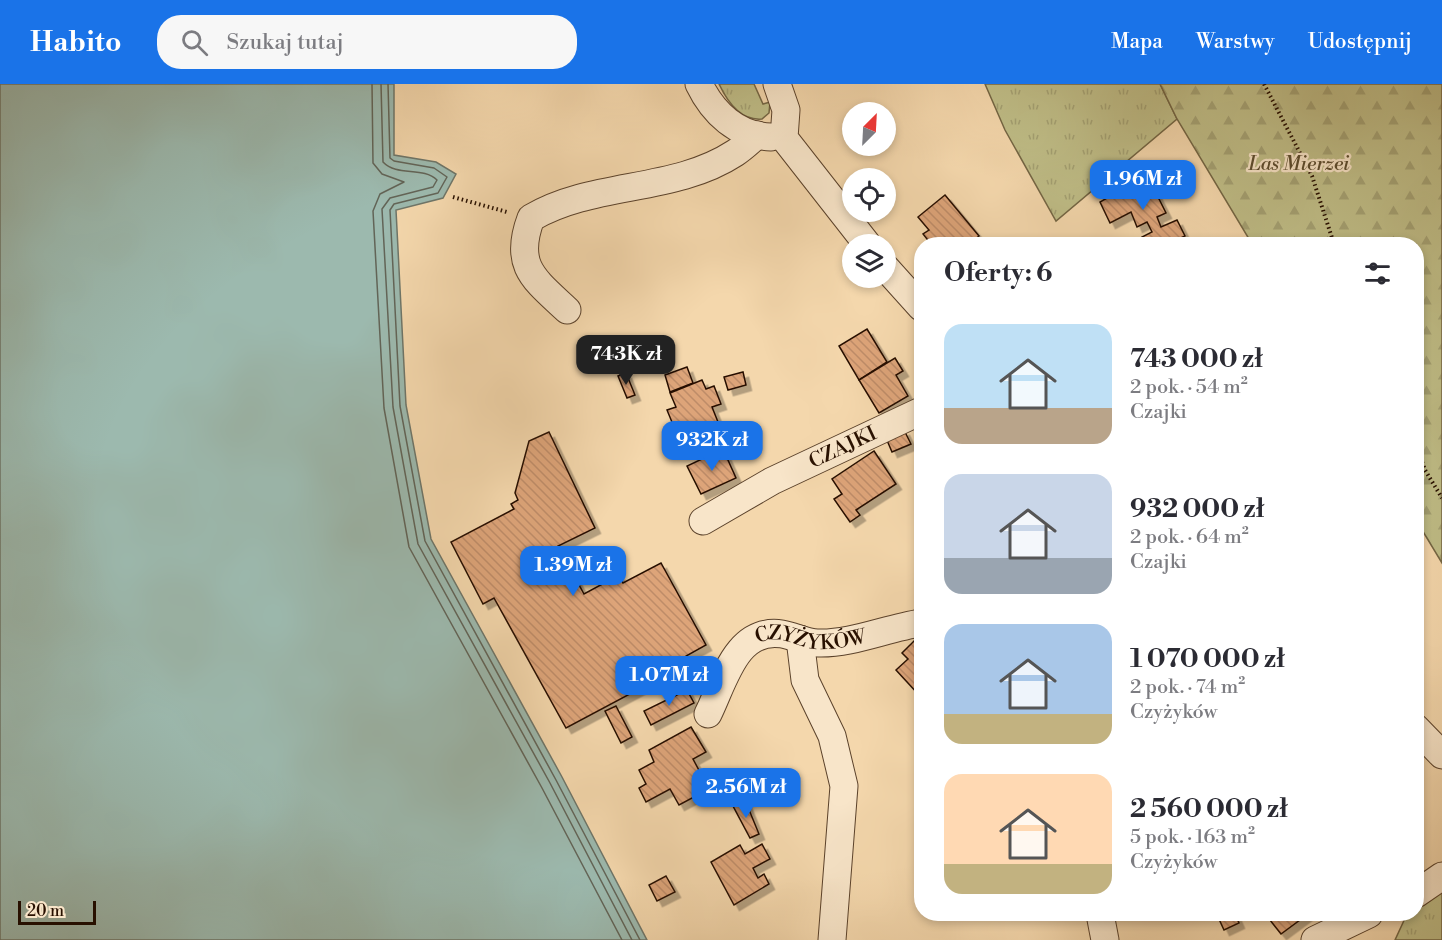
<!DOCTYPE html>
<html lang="pl">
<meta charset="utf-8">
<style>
body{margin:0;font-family:"Libre Bodoni",serif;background:#f7f7f7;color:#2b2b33;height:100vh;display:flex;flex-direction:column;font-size:22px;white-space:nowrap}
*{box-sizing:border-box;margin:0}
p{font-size:20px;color:#7c7c81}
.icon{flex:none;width:33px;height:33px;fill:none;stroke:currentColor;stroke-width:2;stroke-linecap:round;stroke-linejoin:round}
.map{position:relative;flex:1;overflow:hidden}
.details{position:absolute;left:914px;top:153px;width:510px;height:684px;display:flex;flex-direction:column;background:#fff;border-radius:24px;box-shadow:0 3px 9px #0003}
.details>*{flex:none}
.needle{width:39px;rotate:24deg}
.tools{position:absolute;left:842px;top:18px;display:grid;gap:12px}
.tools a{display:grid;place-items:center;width:54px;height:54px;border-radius:50%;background:#fff;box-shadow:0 3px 9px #0003;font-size:30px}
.scale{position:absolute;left:18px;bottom:15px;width:78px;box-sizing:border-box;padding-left:6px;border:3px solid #281000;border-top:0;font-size:16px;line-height:21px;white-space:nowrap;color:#281000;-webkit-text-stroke:4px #f8e5c9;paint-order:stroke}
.price{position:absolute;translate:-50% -51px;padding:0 14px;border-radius:12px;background:#1a73e8;color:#fff;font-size:20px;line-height:39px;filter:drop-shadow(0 2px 3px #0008)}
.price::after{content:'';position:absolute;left:50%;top:36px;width:18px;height:14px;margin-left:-9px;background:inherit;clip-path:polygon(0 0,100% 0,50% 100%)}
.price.current{background:#222;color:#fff}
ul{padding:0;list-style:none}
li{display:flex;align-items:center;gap:18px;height:150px;padding:0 30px}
li span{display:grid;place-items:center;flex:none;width:168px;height:120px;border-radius:18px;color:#555}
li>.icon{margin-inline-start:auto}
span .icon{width:72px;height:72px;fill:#fffc;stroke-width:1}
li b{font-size:26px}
h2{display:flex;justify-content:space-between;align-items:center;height:72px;padding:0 30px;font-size:26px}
header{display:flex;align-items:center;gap:36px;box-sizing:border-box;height:84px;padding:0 30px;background:#1a73e8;color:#fff}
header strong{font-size:28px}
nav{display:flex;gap:33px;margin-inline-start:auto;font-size:21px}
.search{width:420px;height:54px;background:#f7f7f7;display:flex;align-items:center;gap:15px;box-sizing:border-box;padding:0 21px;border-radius:24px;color:#7c7c81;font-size:22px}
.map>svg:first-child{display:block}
.grass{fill:url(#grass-tufts);stroke:#746644;stroke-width:1.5}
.forest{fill:url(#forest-firs);stroke:#746644;stroke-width:1.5}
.water{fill:#9cb9ae;stroke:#6e7568;stroke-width:1.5}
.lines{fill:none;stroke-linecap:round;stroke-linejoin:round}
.shore{stroke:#626457;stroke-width:1.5}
.building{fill:url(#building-back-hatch);stroke:#281000;stroke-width:1.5;filter:url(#shadow)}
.minor-casing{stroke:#5b422b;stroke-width:29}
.path{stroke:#281000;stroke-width:4;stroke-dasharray:1.5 3;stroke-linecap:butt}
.minor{stroke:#f8e5c9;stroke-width:27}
.labels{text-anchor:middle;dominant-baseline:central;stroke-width:4.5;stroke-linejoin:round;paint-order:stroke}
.park-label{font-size:20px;font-style:italic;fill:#5d4d2f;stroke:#f8e5c9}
.street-label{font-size:20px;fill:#281000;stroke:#f8e5c9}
</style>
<header>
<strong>Habito</strong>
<div class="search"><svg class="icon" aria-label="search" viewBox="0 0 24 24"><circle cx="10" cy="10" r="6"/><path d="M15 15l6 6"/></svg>Szukaj tutaj</div>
<nav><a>Mapa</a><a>Warstwy</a><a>Udostępnij</a></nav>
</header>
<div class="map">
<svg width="1442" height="856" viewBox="0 0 1442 856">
<defs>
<pattern id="grass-tufts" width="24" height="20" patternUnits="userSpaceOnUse" patternTransform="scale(1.5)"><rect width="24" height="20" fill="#bfbd87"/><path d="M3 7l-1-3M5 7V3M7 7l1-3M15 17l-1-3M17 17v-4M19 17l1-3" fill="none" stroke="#a4a173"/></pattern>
<pattern id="forest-firs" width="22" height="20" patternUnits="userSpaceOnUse" patternTransform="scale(1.5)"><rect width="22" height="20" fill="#bfbd87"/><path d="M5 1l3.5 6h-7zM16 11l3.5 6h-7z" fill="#a4a173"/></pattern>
<pattern id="building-back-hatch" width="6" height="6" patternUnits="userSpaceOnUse" patternTransform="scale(1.5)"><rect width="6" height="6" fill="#dda479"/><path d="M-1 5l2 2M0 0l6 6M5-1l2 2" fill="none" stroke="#be8c67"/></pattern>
<filter id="shadow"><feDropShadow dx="5.5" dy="5.5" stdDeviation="0" flood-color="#0004"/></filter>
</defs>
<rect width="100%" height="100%" fill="#f4d7ac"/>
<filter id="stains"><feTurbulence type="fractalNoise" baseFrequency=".00333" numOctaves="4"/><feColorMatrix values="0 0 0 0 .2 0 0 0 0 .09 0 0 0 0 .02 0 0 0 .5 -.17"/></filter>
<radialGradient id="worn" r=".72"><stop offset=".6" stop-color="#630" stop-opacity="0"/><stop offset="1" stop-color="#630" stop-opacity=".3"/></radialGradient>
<!-- grass -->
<g class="grass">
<path d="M719 0H754L763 20 770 18 769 29 762 35C741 37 727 17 719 0Z"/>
<path d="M985 0H1160L1177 35 1056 137 1005 46Z"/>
<path d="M1442 807V856H1395L1407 830H1416V822Z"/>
</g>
<!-- forest -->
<path class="forest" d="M1160 0H1442V479L1416 436V160H1252L1177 35Z"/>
<!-- water -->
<path class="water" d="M0 0H394V71L436 78 456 90 443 114 396 126 406 321 431 455 562 693 647 856H0Z"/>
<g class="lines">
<!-- shore -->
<g class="shore">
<path d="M372 0 373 79 382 90 404 98 380 110 373 127 384 324 409 463 542 704 622 856"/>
<path d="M381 0 383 78C397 93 423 82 437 96L433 103 390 114 382 125 393 323 418 460 550 699 632 856"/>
<path d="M388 0 390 74 394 77 434 84 447 93 438 109 394 120 390 126 400 322 425 457 556 696 640 856"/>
</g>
</g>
<!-- building -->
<g class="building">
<path d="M1147 91 1166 129 1157 133 1161 143 1177 136 1185 152 1168 160H1146L1142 153 1152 148 1147 138 1137 143 1131 128 1110 139 1100 118Z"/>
<path d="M945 111 979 152 969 160H942L938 156 931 160 923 150 929 146 918 133Z"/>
<path d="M867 245 887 278 859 296 839 262Z"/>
<path d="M895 274 903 287 896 291 908 312 879 329 859 296Z"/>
<path d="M687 283 693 299 670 308 665 291Z"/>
<path d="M743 288 746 301 728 306 724 293Z"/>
<path d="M626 289 635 311 627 314 618 292Z"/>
<path d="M702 296 706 305 714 302 721 320 712 323 718 338 687 350 682 339 674 343 667 326 676 323 670 309Z"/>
<path d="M904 346 911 360 892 368 886 354Z"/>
<path d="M549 348 595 444 558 462 584 510 619 491 623 499 661 479 706 561 686 572 675 586 566 644 494 514 483 520 451 458 514 425 511 420 518 416 515 409 529 357Z"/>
<path d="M723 365 736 394 701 410 687 382Z"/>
<path d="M874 367 896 400 856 426 860 431 850 438 834 415 842 410 832 395Z"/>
<path d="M915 556 921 563V609L919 611 896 586 908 575 902 569Z"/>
<path d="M687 606 694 619 651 641 644 627Z"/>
<path d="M616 622 632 653 621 659 605 627Z"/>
<path d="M691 643 706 668 693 675 709 705 679 721 670 705 646 718 639 704 646 700 639 686 654 678 649 666Z"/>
<path d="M745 716 759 750 750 754 733 722Z"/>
<path d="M762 760 770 775 753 784 758 794 764 790 769 800 734 821 711 778 740 761 745 770Z"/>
<path d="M666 792 675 808 657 817 649 801Z"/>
<path d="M1229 830H1235L1239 839 1224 846 1219 835Z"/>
<path d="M1269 830H1308L1281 850 1266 831Z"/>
</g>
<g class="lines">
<!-- minor casing -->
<g class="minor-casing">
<g id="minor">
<path d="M699 0C713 29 737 52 771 53"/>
<path d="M777 0 786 26 784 54 867 160"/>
<path d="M885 183 921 223"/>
<path d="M567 226C534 195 513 182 531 134 594 97 674 109 735 69 743 64 750 57 757 51"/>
<path id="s1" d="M703 437 772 397 921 327"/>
<path d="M800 555 805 596 832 652 844 702 832 856"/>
<path id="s2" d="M708 630C724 598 736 543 782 550 794 552 806 559 818 559 852 560 887 544 921 539"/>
<path d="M1416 644 1442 671"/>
<path d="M1416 810 1442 792"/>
<path d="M1100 830 1105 856"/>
<path d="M1315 856 1369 830"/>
</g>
</g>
<!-- path -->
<g class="path">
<path d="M1264 0 1312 92 1334 160"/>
<path d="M453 113 507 128"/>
<path d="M1416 361 1425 386 1442 414"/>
</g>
<!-- minor -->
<use href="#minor" class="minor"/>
</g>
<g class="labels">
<!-- park labels -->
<g class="park-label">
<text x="1299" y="80">Las Mierzei</text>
</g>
<!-- street labels -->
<g class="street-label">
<text stroke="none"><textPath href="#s1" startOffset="158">CZAJKI</textPath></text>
<text stroke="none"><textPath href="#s2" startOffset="148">CZYŻYKÓW</textPath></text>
</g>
</g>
<rect width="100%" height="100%" filter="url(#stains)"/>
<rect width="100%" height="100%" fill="url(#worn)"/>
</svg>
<div class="tools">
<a><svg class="needle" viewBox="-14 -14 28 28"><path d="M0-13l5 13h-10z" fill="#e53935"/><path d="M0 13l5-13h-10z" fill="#7c7c81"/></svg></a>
<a><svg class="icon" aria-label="locate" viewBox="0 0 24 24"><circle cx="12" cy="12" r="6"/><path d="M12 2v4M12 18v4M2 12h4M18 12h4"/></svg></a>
<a><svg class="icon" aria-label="layers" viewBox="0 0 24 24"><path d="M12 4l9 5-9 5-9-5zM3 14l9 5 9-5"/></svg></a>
</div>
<div class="scale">20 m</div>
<b class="price" style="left:1143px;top:127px">1.96M zł</b>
<b class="price current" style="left:626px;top:302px">743K zł</b>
<b class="price" style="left:712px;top:388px">932K zł</b>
<b class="price" style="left:573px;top:513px">1.39M zł</b>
<b class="price" style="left:669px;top:623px">1.07M zł</b>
<b class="price" style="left:746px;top:735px">2.56M zł</b>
<section class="details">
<h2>Oferty: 6<svg class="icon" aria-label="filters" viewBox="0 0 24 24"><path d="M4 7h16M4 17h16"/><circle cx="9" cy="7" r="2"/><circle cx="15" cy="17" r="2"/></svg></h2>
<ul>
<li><span style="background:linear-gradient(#bfe0f5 70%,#b9a48a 0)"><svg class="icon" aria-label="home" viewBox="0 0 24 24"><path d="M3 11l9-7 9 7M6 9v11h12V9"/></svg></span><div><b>743 000 zł</b><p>2 pok. · 54 m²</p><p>Czajki</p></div></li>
<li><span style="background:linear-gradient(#c9d6e8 70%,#9aa5b1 0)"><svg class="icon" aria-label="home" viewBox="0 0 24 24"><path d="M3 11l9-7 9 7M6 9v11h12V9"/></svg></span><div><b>932 000 zł</b><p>2 pok. · 64 m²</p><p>Czajki</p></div></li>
<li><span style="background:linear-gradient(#a9c7e8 75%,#c2b280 0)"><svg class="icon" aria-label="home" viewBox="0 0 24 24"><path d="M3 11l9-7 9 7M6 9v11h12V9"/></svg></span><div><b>1 070 000 zł</b><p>2 pok. · 74 m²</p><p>Czyżyków</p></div></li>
<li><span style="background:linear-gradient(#ffd9b3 75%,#c2b280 0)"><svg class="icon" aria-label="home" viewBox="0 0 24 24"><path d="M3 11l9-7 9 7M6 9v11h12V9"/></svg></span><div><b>2 560 000 zł</b><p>5 pok. · 163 m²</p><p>Czyżyków</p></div></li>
</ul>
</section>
</div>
